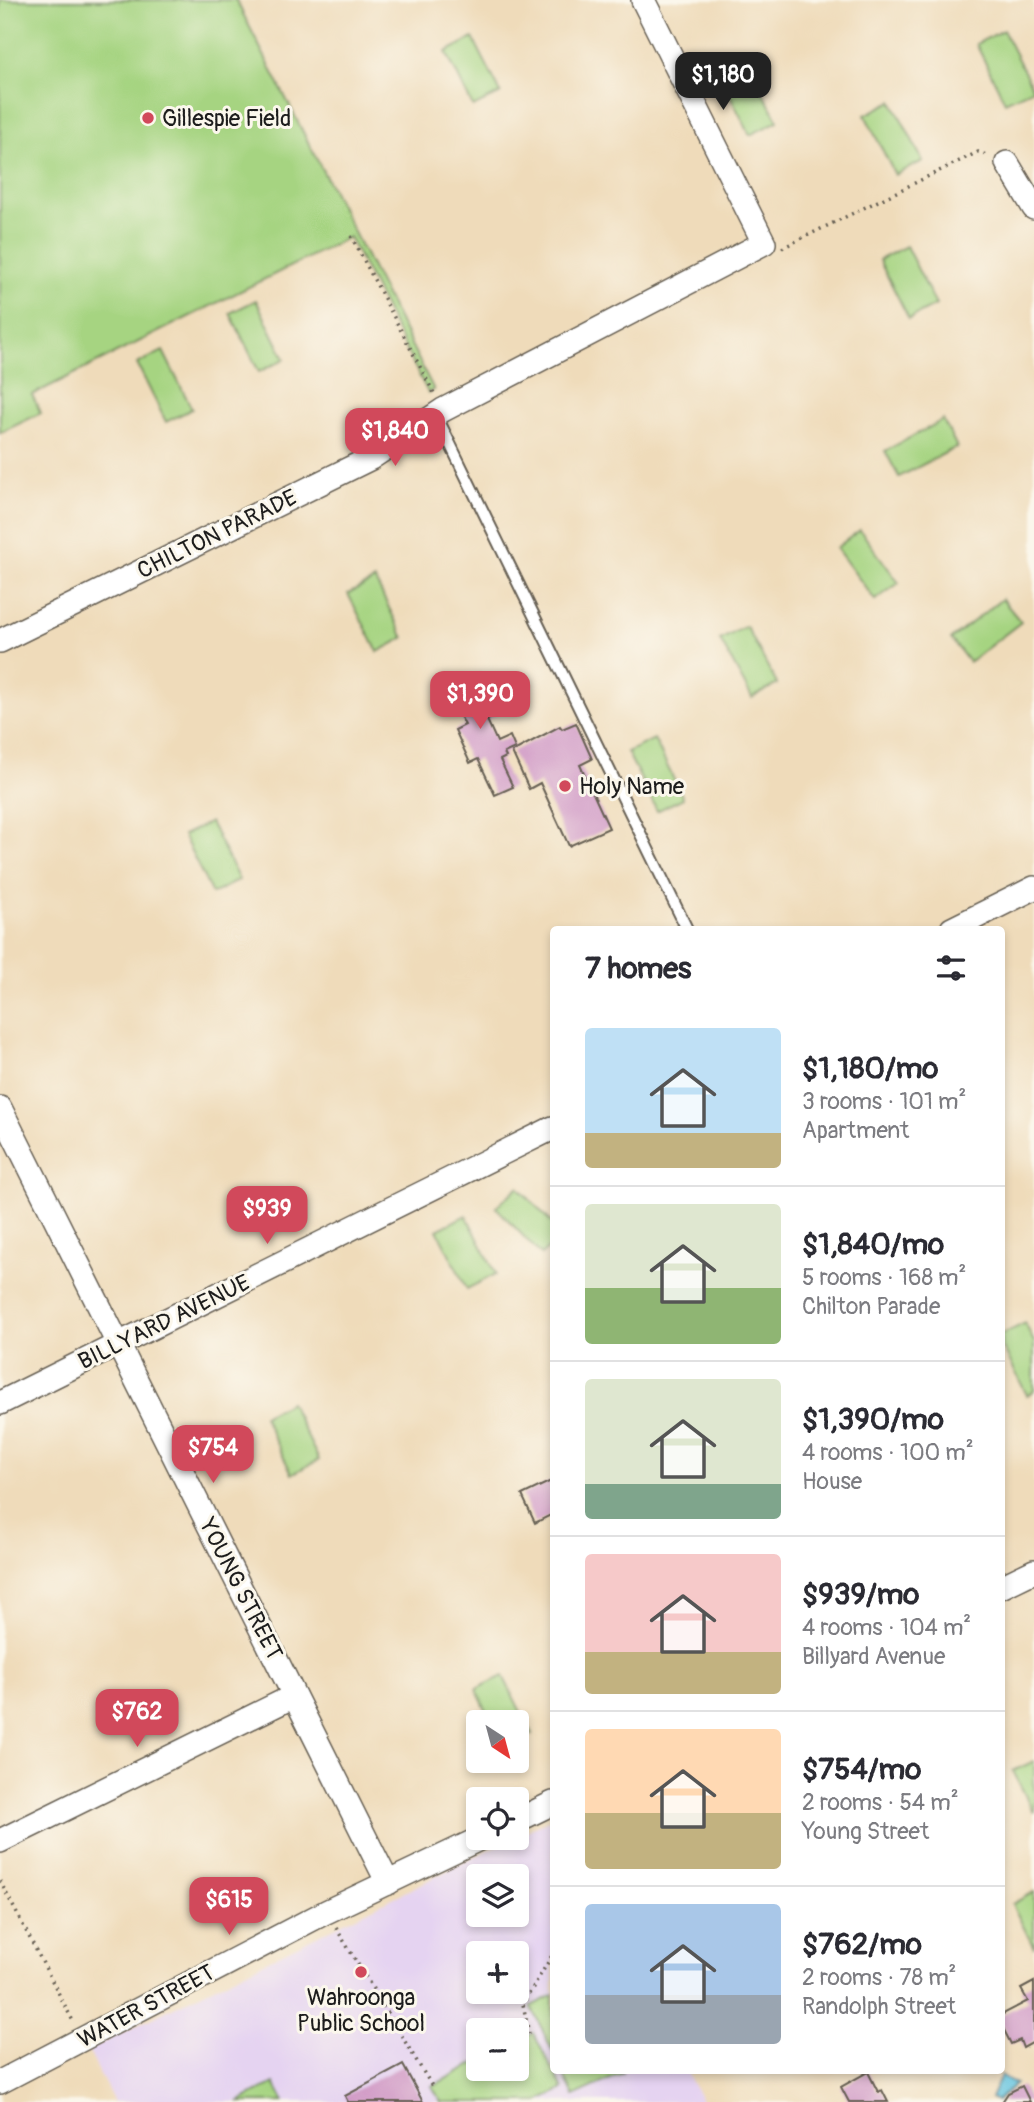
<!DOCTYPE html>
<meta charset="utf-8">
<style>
body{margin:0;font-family:Pangolin,sans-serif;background:#f7f7f7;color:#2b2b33;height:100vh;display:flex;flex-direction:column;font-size:26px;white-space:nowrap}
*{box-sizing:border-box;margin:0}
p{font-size:23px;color:#7c7c81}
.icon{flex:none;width:38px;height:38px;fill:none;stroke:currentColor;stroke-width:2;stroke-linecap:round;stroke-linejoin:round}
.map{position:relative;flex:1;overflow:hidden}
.drawer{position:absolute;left:550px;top:926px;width:455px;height:1148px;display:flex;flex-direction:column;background:#fff;border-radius:7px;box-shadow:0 4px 10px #0003}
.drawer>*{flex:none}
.needle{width:46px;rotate:144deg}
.buttons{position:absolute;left:466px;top:1710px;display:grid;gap:14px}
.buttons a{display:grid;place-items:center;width:63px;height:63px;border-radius:7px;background:#fff;box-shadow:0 4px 10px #0003;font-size:35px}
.price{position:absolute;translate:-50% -60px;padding:0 16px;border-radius:14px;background:#d1495b;color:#fff;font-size:23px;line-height:46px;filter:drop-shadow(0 2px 4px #0008)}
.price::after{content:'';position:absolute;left:50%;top:42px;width:21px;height:16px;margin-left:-10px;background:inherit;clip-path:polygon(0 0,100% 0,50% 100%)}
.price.on{background:#222;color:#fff}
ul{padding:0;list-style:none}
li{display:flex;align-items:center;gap:21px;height:175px;padding:0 35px}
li+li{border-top:2px solid #e1e1e2}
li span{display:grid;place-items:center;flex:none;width:196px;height:140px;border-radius:7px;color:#555}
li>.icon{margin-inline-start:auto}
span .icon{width:84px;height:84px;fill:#fffc;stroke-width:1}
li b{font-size:30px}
h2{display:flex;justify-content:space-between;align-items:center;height:84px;padding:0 35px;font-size:30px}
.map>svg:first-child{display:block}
.built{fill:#e5d3f1;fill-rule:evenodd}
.green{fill:#a6d481;stroke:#61784e;stroke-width:2}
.water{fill:#61c3df;stroke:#3e707e;stroke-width:2}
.building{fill:#cf96c5}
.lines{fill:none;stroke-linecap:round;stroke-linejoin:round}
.lane-casing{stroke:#665f53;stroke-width:14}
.street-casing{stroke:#665f53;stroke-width:26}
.path{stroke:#665f53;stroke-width:3.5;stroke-dasharray:2 5;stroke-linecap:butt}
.lane{stroke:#fff;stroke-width:10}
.street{stroke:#fff;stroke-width:23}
.poi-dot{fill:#d1495b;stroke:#fbf7ec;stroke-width:2.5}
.labels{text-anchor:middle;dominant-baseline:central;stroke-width:6;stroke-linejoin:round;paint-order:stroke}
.poi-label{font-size:23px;fill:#1c1c1c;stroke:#fbf7ec;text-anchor:start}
.street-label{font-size:23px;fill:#1c1c1c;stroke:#fbf7ec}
</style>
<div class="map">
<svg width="1034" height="2102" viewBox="0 0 1034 2102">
<rect width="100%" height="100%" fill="#fbf7ec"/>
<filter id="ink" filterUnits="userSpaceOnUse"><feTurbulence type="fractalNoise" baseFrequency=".0143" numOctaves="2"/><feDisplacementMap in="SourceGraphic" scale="14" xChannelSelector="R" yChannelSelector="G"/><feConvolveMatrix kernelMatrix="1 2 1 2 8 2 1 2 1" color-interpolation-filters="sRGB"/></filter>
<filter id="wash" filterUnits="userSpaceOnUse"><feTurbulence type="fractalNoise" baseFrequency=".00686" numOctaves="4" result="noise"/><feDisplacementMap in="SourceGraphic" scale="28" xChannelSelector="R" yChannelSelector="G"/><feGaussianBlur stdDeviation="1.57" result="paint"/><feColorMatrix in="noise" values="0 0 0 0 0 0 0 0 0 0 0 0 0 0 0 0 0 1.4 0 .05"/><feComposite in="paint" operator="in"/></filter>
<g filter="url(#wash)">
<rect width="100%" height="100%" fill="#efdbba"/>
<!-- built -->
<path class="built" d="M553 1818V2070H686L702 2102H114L88 2050ZM478 1876H516V1914H478ZM478 1953H516V1992H478ZM478 2030H516V2068H478Z"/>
<!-- green -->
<g class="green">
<path d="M0 0H236L434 390 428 393 349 237 32 395 41 413 0 433Z"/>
<path d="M1003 30 1033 89 1005 102 976 44Z"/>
<path d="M473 38 501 93 473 107 446 52Z"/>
<path d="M748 64 778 121 750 135 721 78Z"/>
<path d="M892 101 923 161 895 175 865 115Z"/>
<path d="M906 246 936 305 909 319 879 260Z"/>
<path d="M256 300 285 359 259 372 230 313Z"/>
<path d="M163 351 192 409 166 422 137 364Z"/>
<path d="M943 420 957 447 899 477 885 451Z"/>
<path d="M860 530 899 583 875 600 836 548Z"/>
<path d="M375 580 404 638 378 652 348 594Z"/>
<path d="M1002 599 1021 622 969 662 951 639Z"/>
<path d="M746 626 777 684 752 698 720 640Z"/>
<path d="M654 739 683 798 657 811 627 752Z"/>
<path d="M210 822 239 880 212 894 183 835Z"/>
<path d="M518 1187 553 1224V1244L541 1255 496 1207Z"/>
<path d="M466 1215 496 1274 467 1289 437 1230Z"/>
<path d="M1025 1323 1034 1342V1391L1027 1395 1001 1344V1335Z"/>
<path d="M290 1402 319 1460 292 1474 263 1416Z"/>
<path d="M503 1676 532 1734 516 1742V1722H492L476 1689Z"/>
<path d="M1034 1761V1813L1013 1771Z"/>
<path d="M1034 1892V1948L1012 1904Z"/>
<path d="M553 1995V2052L531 2006Z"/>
<path d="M533 2033 563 2089 538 2102H441L432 2086 478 2062V2068H516V2042Z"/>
<path d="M561 2070H622L623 2073 574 2096Z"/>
<path d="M274 2083 284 2102H238Z"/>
</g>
<!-- water -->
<path class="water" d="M1001 2075 1015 2084 997 2101 991 2098Z"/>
<g id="blocks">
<!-- building -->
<g class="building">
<path d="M479 673 498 714 487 720 497 742 510 736 515 748 504 753 506 757 500 760 513 787 495 795 478 759 470 763 455 730 465 725 457 710 451 713 443 696 462 687 459 682Z"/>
<path d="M576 723 592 759 580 765 609 828 569 846 540 783 529 789 512 752 560 726 562 729Z"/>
<path d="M553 1480V1514L535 1523 522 1495Z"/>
<path d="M1034 1982V2042L1023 2048 1020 2040 1011 2044 1001 2024V2015L1028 2001 1021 1989Z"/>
<path d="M403 2065 423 2102H348L345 2096Z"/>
<path d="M868 2072 878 2092 882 2090 888 2102H849L841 2087Z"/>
<path d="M1022 2086 1030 2102H1002L1008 2093Z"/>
</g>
</g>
</g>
<g filter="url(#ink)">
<use href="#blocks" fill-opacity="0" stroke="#665f53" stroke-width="2"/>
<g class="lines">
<!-- lane casing -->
<g class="lane-casing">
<path id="lane" d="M436 415 687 929"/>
</g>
<!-- street casing -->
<g class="street-casing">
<g id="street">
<path d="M1007 163 1034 208"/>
<path d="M0 641 371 458 443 410 764 243 643 0"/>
<path d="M952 929 1034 888"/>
<path d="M0 1108 388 1883"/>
<path d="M0 1403 553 1128"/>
<path d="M1001 1587 1034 1571"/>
<path d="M516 1821 553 1803"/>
<path d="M0 1841 294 1696"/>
<path d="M0 2082 326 1912 481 1838"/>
</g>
</g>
<!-- path -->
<g class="path">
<path d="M351 236 434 393"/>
<path d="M782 248 978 152 989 156"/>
<path d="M0 1881 73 2021"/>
<path d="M336 1928 432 2086"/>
<path d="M529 2034 523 2004 553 1954"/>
</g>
<!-- lane -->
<use href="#lane" class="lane"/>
<!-- street -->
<use href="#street" class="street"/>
</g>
</g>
<!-- markers -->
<g class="poi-dot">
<circle cx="148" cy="118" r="7"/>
<circle cx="565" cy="786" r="7"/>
<circle cx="361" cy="1972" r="7"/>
</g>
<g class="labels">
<!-- poi labels -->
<g class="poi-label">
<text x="162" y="118">Gillespie Field</text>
<text x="579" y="786">Holy Name</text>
<text x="361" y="1997" text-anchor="middle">Wahroonga<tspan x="361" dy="26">Public School</tspan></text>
</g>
<!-- street labels -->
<g class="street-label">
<text transform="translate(217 534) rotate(-26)">CHILTON PARADE</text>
<text transform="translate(164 1322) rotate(-26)">BILLYARD AVENUE</text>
<text transform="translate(241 1589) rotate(63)">YOUNG STREET</text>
<text transform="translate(146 2006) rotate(-28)">WATER STREET</text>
</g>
</g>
</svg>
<div class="buttons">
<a><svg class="needle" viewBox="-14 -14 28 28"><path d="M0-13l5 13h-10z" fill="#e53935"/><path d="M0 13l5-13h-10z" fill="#7c7c81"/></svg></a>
<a><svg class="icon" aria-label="locate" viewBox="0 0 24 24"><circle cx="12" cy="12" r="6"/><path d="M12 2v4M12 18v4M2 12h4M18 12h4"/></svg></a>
<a><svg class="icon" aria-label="layers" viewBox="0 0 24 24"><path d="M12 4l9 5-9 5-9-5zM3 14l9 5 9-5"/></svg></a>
<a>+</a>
<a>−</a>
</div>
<b class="price on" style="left:723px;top:112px">$1,180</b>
<b class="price" style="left:395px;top:468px">$1,840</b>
<b class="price" style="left:480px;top:731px">$1,390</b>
<b class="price" style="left:267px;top:1246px">$939</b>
<b class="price" style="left:213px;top:1485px">$754</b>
<b class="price" style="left:137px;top:1749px">$762</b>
<b class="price" style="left:229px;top:1937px">$615</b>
<section class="drawer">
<h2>7 homes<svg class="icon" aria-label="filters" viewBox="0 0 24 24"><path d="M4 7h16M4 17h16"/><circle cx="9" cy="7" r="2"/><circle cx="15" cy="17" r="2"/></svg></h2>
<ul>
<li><span style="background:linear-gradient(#bfe0f5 75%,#c2b280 0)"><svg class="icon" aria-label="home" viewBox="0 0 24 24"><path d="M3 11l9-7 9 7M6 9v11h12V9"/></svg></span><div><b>$1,180/mo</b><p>3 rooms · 101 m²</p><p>Apartment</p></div></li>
<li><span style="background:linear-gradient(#dfe7d0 60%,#8fb573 0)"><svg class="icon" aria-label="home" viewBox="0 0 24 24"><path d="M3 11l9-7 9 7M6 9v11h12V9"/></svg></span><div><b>$1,840/mo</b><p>5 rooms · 168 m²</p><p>Chilton Parade</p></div></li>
<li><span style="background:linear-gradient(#dfe7d0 75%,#7fa58c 0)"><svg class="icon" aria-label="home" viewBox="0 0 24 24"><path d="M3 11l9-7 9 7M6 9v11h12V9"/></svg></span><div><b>$1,390/mo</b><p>4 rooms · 100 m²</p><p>House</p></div></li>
<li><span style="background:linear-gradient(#f6c9c9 70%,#c2b280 0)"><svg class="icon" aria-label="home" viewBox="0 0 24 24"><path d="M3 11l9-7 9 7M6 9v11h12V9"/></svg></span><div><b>$939/mo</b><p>4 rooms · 104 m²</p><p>Billyard Avenue</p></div></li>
<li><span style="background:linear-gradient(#ffd9b3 60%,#c2b280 0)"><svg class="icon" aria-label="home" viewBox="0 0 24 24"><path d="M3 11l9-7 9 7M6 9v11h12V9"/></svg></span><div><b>$754/mo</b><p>2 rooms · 54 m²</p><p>Young Street</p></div></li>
<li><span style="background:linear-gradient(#a9c7e8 65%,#9aa5b1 0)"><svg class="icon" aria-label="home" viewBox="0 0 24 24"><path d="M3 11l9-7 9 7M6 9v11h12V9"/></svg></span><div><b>$762/mo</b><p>2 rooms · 78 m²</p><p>Randolph Street</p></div></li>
</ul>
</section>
</div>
